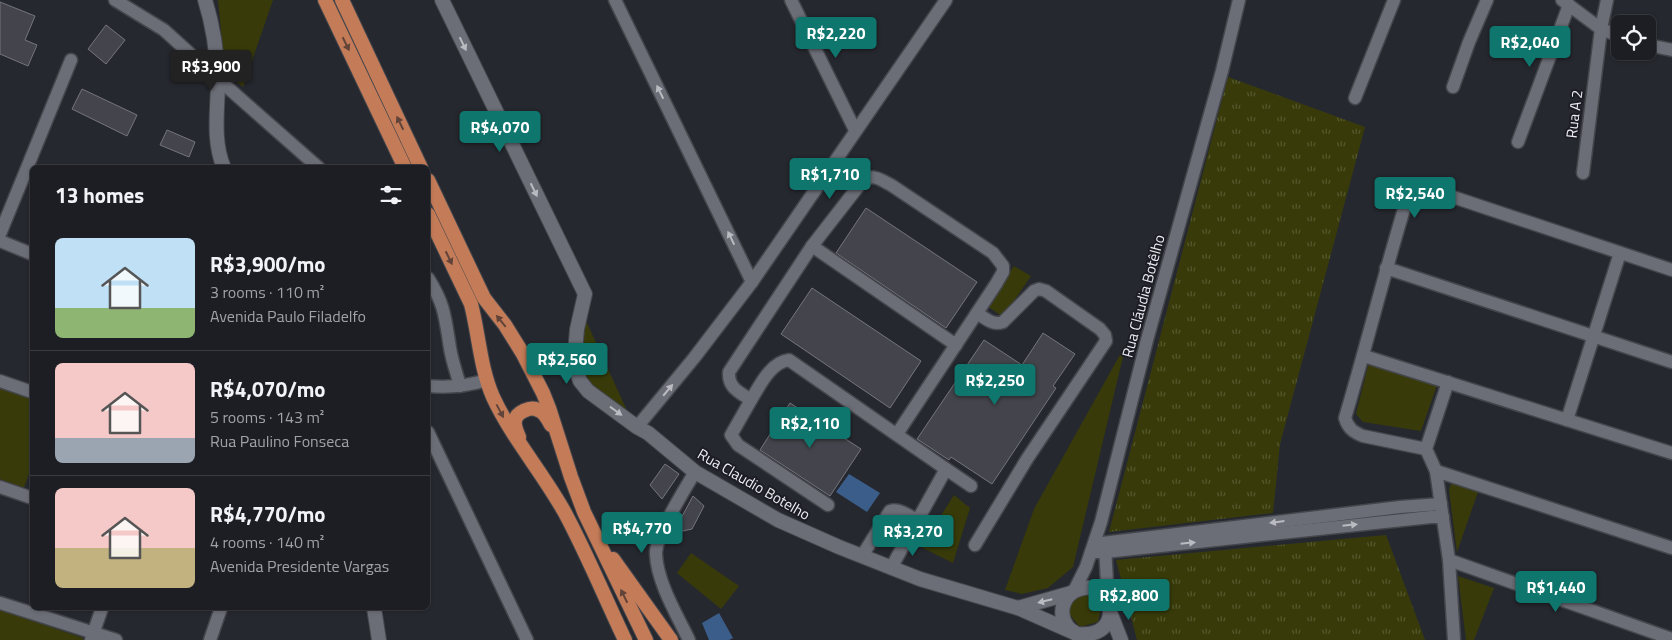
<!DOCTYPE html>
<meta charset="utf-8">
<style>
body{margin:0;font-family:"Titillium Web",sans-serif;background:#25272b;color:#f1f3f6;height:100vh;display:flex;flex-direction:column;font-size:19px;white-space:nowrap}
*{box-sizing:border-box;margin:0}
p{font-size:16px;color:#a0a2a6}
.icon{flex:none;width:28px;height:28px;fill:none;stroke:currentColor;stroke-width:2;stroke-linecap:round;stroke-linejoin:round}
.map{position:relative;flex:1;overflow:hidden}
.drawer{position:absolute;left:30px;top:165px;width:400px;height:445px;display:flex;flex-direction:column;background:#1c1e23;border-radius:8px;box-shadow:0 1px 4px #0004,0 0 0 1px #3a3c41}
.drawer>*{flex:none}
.controls{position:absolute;left:1611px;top:15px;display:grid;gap:10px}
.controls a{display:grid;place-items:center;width:45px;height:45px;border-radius:8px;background:#1c1e23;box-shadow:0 1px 4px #0004,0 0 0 1px #3a3c41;font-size:25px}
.price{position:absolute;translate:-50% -42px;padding:0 11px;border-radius:5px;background:#0f766e;color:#fff;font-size:16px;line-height:32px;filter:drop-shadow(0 1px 2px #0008)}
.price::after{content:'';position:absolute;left:50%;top:30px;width:15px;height:11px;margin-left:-8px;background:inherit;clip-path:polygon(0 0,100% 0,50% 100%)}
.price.active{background:#222;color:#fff}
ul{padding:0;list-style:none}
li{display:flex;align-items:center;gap:15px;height:125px;padding:0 25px}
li+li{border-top:1px solid #3a3c41}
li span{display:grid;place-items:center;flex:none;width:140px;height:100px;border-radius:8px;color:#555}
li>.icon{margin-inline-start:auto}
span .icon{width:60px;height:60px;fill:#fffc;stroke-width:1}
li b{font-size:21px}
h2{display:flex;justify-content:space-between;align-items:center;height:60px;padding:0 25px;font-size:21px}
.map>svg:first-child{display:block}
.grass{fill:url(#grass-tufts)}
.park{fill:#383b09}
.water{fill:#3a5d8a}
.building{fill:#44444c;stroke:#75757e}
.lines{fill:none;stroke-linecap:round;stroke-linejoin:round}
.minor-casing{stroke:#44464c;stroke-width:15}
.tertiary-casing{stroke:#44464c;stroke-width:16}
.primary-casing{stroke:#44464c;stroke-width:16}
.minor{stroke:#6c6e77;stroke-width:12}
.tertiary{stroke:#6c6e77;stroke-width:14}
.primary{stroke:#c47b57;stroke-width:14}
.oneway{fill:#604339}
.oneway2{fill:#b9bbc1}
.labels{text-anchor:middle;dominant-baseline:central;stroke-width:4;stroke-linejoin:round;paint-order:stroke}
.street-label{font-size:15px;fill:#edeef3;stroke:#1d1e25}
</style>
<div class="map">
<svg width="1672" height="640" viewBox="0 0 1672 640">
<defs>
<pattern id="grass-tufts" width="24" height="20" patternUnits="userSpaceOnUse" patternTransform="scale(1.25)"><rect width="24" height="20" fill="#383b09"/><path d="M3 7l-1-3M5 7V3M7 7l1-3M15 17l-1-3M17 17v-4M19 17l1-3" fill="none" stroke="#55582d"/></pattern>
</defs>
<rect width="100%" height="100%" fill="#26282f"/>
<!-- grass -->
<g class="grass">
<path d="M1228 77 1365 127 1280 444 1273 513 1109 532Z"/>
<path d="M1386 535 1425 640H1137L1116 560Z"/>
</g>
<!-- park -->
<g class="park">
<path d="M218 0H273L243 87 225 72Z"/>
<path d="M1014 266 1031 276 1003 317 987 306Z"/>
<path d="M582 312 629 415 581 378Z"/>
<path d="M1126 344 1073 567 1048 588 1022 594 1005 590 1034 509Z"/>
<path d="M1369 362 1437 385 1421 431 1363 422 1356 414Z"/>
<path d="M0 383 32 394V465L24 488 0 479Z"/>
<path d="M1455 481 1479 489 1457 552 1449 490 1451 484Z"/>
<path d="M954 495 970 508 953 563 921 547Z"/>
<path d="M691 553 739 586 721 609 677 573Z"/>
<path d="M1458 576 1494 588 1474 640H1466Z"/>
<path d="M1080 592H1090L1102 604 1098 622 1080 627 1065 609Z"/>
<path d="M0 610 83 638V640H0Z"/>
</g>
<!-- water -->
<g class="water">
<path d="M849 474 880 493 867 512 836 492Z"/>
<path d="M719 613 733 638 729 640H709L702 623Z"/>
</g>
<!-- building -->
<g class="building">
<path d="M0 2 35 16 25 40 37 45 28 66 0 54Z"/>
<path d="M106 25 125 40 106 64 88 49Z"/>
<path d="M82 89 137 115 127 136 72 109Z"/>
<path d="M167 130 195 142 189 157 160 145Z"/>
<path d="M866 208 977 282 946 328 836 253Z"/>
<path d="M812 288 921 361 890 408 781 334Z"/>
<path d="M1043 333 1075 354 1053 386 1056 388 992 484 951 457 949 460 917 439 984 340 1022 365Z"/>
<path d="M790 403 861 449 830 496 760 450Z"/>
<path d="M665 464 679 474 662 499 650 485Z"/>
<path d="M693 496 704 506 692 529 673 533Z"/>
</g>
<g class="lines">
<!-- minor casing -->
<g class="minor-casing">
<g id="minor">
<path d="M115 0 164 30 218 79 319 168"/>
<path d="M615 0 752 282"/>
<path d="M791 0 855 130"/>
<path d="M1562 0 1601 29 1620 36"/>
<path d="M1648 45 1672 50"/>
<path d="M1453 87 1469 42 1487 0"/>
<path d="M1355 98 1394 0"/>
<path d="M1518 142 1569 5"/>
<path d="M1583 173 1601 29 1607 0"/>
<path d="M0 234 71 60"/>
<path d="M0 241 32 254"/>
<path d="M812 246 956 345"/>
<path d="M1386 268 1672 362"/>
<path d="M428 278C445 305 445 317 450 348 452 361 457 374 460 386"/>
<path d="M1364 356 1672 453"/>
<path d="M0 381 32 392"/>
<path d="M1448 382 1426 449 1436 471 1449 560 1454 640"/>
<path d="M428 386C448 388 467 386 487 380"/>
<path d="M751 400 731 435 738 445 828 505"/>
<path d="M1567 420 1620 253"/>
<path d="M637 427 694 358 752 282 946 0"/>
<path d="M428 432 527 640"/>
<path d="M1426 449 1363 436C1353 432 1348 428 1345 418 1367 344 1385 270 1408 196L1414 189 1423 187 1672 270"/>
<path d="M946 469 971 486"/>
<path d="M1436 471 1672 548"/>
<path d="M0 487 32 498"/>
<path d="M1094 544 1400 507 1441 504"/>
<path d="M975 545 1027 459 1106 341 1105 335 1100 329 1046 291 1039 289 1034 291 1003 322C993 326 985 318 977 313"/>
<path d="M1105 545 1108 602"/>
<path d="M1091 552H1105L1431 517H1443"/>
<path d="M862 556 890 511C900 508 909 516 918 521"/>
<path d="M1449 560 1672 639"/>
<path d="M891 568 946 469 789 360C771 362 760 385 751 400 739 392 728 388 729 372L812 246 861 183C874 173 877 178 891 185L993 253 1003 266V272L996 284 897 434"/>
<path d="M1074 591 1086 567 1101 522 1147 340 1222 71 1239 0"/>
<path d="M0 603 116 640"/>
<path d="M91 640 102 608"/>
<path d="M210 640 221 608"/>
<path d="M689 640C677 615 657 582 656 554 655 536 685 489 695 472"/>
</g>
</g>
<!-- tertiary casing -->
<g class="tertiary-casing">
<g id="tertiary">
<path d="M205 0C213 25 217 53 218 80 218 109 212 140 224 168"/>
<path d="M442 0 585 294 577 329 575 352V367L580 381 588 391 637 427 648 433 695 472 778 520 839 547 920 579 1018 608 1075 633"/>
<path d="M374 608 379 640"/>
<path d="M1018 608 1071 593"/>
<path d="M1110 612 1121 640"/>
<path d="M1078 634C1126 639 1114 579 1080 589 1064 593 1057 612 1067 626 1071 632 1080 635 1085 640"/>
</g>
</g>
<!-- primary casing -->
<g class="primary-casing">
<g id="primary">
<path d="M325 0 405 168"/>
<path d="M342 0 421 168"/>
<path d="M428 180 484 298 505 325 523 354 543 393 549 408 571 477 584 512 646 640"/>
<path d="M428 214 471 304C479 335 480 367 493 397 512 438 543 473 565 513 587 554 605 598 625 640"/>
<path d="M519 437C517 432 514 426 515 421 516 412 531 406 538 410 545 412 548 420 551 425"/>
<path d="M613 559 671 640"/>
</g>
</g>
<!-- minor -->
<use href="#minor" class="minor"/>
<!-- tertiary -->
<use href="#tertiary" class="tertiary"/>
<!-- primary -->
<use href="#primary" class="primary"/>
</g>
<!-- one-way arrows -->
<defs><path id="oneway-solid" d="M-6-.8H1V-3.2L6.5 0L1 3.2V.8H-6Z" transform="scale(1.25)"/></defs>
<g class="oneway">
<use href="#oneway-solid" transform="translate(346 44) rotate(64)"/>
<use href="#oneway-solid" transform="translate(400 123) rotate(-116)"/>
<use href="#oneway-solid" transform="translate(449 258) rotate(64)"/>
<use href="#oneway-solid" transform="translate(501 321) rotate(-129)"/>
<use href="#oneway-solid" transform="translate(500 411) rotate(62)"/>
<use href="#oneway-solid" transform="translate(624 596) rotate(-116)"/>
</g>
<g class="oneway2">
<use href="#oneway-solid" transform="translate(463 44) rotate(64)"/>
<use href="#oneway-solid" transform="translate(660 92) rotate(-116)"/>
<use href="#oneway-solid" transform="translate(534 190) rotate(64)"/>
<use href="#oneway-solid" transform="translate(731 238) rotate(-116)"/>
<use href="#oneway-solid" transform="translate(668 390) rotate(-50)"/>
<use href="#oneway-solid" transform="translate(616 411) rotate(36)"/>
<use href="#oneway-solid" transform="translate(1277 522) rotate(173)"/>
<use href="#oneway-solid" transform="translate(1350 525) rotate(-6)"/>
<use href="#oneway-solid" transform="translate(1188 543) rotate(-6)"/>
<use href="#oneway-solid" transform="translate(1045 601) rotate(166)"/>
</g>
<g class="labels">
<!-- street labels -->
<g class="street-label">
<text transform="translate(1574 114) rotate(-83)">Rua A 2</text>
<text transform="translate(1143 296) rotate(-75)">Rua Cláudia Botêlho</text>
<text transform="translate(754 484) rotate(30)">Rua Claudio Botelho</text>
</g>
</g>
</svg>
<div class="controls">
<a><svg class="icon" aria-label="locate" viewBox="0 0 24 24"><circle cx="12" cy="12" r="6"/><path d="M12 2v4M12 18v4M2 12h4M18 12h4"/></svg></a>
</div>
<b class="price" style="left:836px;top:59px">R$2,220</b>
<b class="price" style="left:1530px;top:68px">R$2,040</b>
<b class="price active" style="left:211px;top:92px">R$3,900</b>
<b class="price" style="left:500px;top:153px">R$4,070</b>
<b class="price" style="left:830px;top:200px">R$1,710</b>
<b class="price" style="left:1415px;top:219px">R$2,540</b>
<b class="price" style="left:567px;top:385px">R$2,560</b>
<b class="price" style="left:995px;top:406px">R$2,250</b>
<b class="price" style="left:810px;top:449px">R$2,110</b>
<b class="price" style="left:642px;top:554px">R$4,770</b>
<b class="price" style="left:913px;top:557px">R$3,270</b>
<b class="price" style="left:1556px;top:613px">R$1,440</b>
<b class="price" style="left:1129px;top:621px">R$2,800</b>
<section class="drawer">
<h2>13 homes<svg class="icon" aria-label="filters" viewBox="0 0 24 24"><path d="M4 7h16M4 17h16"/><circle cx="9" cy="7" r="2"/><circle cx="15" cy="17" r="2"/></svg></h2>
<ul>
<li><span style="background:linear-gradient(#bfe0f5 70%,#8fb573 0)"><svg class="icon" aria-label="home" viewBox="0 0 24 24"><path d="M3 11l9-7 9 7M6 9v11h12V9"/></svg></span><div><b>R$3,900/mo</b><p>3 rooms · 110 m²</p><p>Avenida Paulo Filadelfo</p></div></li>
<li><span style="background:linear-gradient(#f6c9c9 75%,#9aa5b1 0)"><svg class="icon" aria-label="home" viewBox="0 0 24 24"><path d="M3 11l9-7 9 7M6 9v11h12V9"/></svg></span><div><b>R$4,070/mo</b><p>5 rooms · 143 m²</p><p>Rua Paulino Fonseca</p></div></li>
<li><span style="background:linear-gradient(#f6c9c9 60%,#c2b280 0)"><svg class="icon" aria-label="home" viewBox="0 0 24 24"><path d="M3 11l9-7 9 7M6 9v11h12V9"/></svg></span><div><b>R$4,770/mo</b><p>4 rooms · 140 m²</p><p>Avenida Presidente Vargas</p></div></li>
</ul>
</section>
</div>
